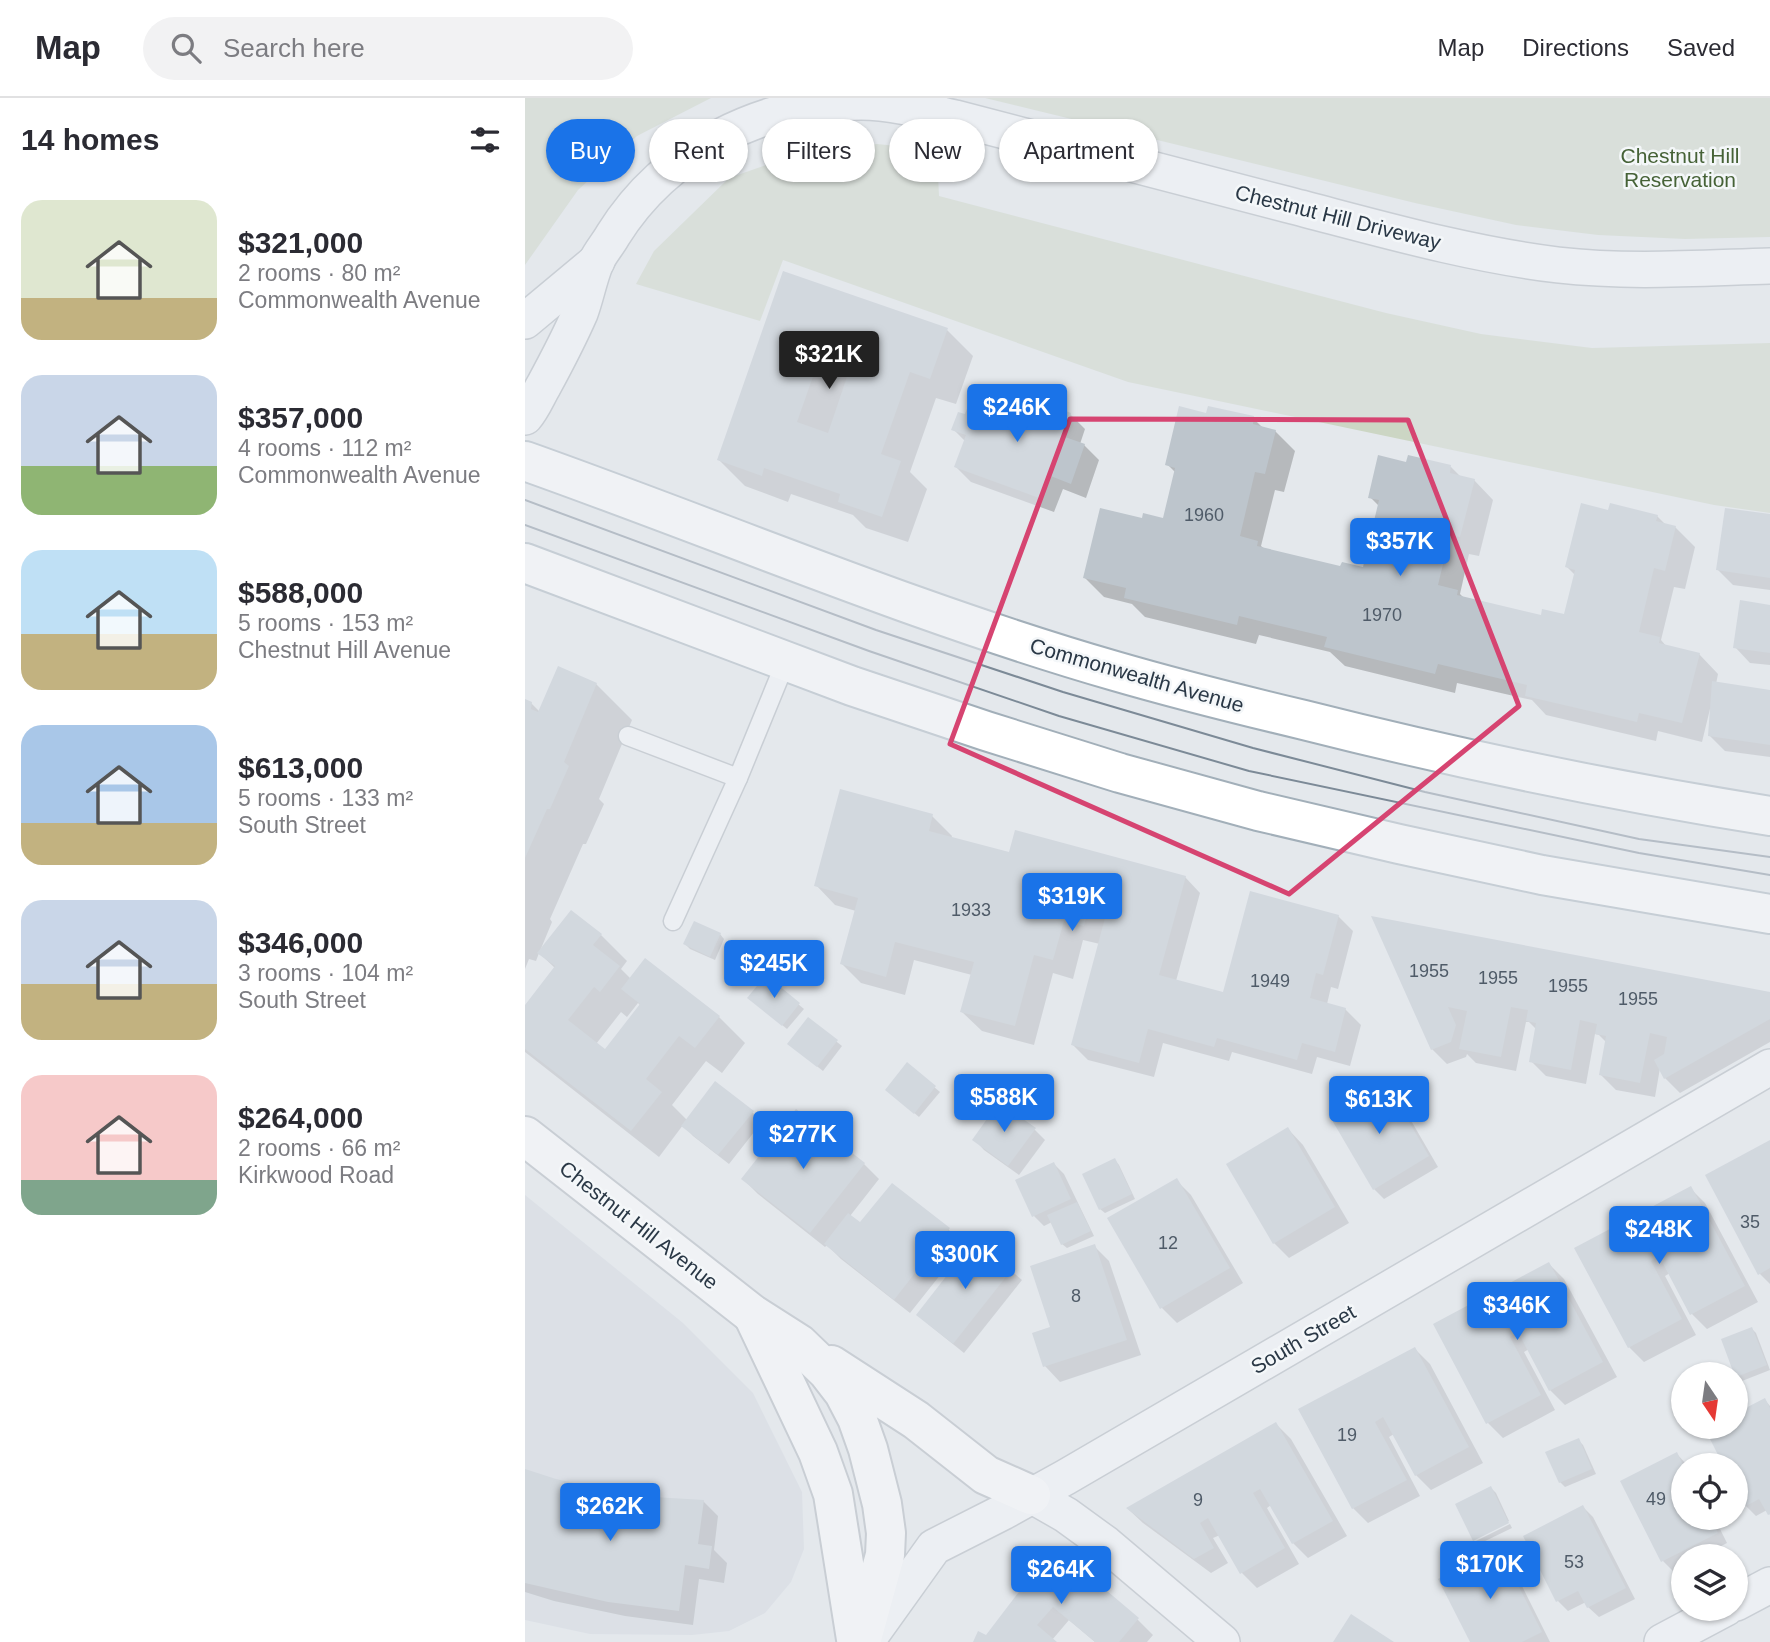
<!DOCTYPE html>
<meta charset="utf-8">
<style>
body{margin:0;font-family:Arial,sans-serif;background:#f2f2f3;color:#2b2b33;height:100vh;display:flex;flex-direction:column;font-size:26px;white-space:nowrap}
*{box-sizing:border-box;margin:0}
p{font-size:23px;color:#7c7c81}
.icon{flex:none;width:38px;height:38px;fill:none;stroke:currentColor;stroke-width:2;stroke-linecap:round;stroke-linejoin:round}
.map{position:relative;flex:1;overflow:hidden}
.panel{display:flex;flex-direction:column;background:#fff;width:525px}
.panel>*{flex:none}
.hud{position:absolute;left:21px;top:21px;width:665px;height:63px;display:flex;gap:14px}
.needle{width:46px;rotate:167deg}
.controls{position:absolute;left:1146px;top:1264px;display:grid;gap:14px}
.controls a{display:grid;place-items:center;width:77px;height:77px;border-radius:50%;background:#fff;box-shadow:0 2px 5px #0004;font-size:35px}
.price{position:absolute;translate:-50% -60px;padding:0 16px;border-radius:7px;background:#1a73e8;color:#fff;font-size:23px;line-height:46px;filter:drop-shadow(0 2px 4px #0008)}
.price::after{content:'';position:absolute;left:50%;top:42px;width:21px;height:16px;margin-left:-10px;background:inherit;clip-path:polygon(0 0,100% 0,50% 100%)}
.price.current{background:#222;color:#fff}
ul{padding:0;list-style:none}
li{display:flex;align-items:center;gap:21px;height:175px;padding:0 21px}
li span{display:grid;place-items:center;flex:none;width:196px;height:140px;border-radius:21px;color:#555}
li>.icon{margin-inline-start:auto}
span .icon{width:84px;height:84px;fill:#fffc;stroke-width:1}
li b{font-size:30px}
h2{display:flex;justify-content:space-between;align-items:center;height:84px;padding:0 21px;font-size:30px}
.pill{padding:0 24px;border-radius:32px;background:#fff;box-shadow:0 2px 5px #0004;font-size:24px;line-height:63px}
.pill.current{background:#1a73e8;color:#fff}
header{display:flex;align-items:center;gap:42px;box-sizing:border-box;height:98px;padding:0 35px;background:#fff;border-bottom:2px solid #e1e1e2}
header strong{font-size:33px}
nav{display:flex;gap:38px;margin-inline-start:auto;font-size:24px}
.search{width:490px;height:63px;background:#f2f2f3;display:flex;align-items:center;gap:18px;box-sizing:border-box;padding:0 24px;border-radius:38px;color:#7c7c81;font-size:26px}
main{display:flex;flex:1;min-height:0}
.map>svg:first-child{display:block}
.built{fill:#d2d8de}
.green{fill:#ccd6c4}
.shadow{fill:#0003;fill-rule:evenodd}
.building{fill:#bdc5cc;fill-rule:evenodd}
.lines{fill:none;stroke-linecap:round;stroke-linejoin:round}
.service-casing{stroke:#a8b0b7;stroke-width:21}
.minor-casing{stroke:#a8b0b7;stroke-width:38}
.secondary-casing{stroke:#a8b0b7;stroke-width:42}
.primary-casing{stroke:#a2afb9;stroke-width:42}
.service{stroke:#f7f8fa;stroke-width:18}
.minor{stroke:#f7f8fa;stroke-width:35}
.secondary{stroke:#fff;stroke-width:38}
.primary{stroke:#fff;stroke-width:38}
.tram{stroke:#7c8a97;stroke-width:2}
.marked{fill:none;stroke:#d64471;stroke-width:5;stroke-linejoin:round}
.labels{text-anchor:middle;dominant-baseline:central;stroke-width:5;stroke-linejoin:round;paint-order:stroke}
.number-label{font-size:18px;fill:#4f5b68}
.park-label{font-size:21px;fill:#466237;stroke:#f4f7f9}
.street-label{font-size:21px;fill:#2a3846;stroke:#f4f7f9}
</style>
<header>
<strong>Map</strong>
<div class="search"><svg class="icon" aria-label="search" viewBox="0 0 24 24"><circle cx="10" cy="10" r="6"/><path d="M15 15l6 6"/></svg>Search here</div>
<nav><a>Map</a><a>Directions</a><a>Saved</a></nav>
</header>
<main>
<section class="panel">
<h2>14 homes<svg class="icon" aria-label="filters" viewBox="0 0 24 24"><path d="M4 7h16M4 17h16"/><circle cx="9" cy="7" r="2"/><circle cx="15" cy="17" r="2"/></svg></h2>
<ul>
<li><span style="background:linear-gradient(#dfe7d0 70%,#c2b280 0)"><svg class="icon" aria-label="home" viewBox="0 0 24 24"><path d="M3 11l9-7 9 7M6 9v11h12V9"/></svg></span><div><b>$321,000</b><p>2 rooms · 80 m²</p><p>Commonwealth Avenue</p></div></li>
<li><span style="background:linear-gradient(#c9d6e8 65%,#8fb573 0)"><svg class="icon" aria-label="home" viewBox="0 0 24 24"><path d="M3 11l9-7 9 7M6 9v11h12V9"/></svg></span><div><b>$357,000</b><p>4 rooms · 112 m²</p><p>Commonwealth Avenue</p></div></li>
<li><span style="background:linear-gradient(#bfe0f5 60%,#c2b280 0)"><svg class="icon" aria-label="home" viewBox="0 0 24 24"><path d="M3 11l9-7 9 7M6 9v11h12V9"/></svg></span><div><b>$588,000</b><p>5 rooms · 153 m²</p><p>Chestnut Hill Avenue</p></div></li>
<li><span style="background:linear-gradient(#a9c7e8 70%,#c2b280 0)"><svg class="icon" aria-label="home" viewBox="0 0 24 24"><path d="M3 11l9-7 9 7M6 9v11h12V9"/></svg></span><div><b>$613,000</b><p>5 rooms · 133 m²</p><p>South Street</p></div></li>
<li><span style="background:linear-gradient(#c9d6e8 60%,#c2b280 0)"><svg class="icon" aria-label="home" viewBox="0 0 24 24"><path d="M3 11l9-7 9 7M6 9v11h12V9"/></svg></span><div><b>$346,000</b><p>3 rooms · 104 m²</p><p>South Street</p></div></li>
<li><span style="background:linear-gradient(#f6c9c9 75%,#7fa58c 0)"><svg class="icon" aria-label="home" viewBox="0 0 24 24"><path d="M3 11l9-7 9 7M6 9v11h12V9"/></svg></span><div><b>$264,000</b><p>2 rooms · 66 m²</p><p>Kirkwood Road</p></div></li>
</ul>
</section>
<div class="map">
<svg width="1245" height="1544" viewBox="0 0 1245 1544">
<rect width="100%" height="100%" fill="#e4e8ec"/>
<!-- built -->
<path class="built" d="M0 1097 158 1225 228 1295 277 1394 279 1451 266 1484 240 1515 204 1533 167 1537 65 1536 0 1522Z"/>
<!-- green -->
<g class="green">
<path d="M0 0H186L112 38 53 92 0 167Z"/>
<path d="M460 0H1245V139L1160 141 1073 137 991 127 890 105Z"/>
<path d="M352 46 412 52 414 98 861 215 956 236 1067 250 1245 245V415L1189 407 603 284 258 162 235 223 111 186 129 153 204 80 281 53Z"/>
</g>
<!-- shadow -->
<g class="shadow">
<path d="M259 175 422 232 448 258 431 306 411 300 385 374 402 391 383 444 341 430 328 417 266 396 263 404 220 388 194 362Z"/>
<path d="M503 313 545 316 560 331 555 346 559 347 574 362 561 400 538 391 529 414 446 384 431 369 440 343 428 331 441 318Z"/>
<path d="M682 317 728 320 739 331 750 333 770 353 759 394 750 392 736 448 741 452 816 471H840L855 409 845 399 883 366 926 369 936 379 949 382 968 402 954 458 944 456 935 496 939 500 1017 519 1040 518 1050 477 1042 469 1084 414 1132 418 1141 427 1150 429 1170 449 1160 491 1149 489 1136 542 1142 549 1174 556 1193 576 1191 586 1245 593V659L1200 653 1185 638 1187 611H1185L1177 644 1133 633 1131 643 1021 617 1007 602 932 585 930 595 820 568 805 554 734 537 731 546 620 519 607 506 579 499 559 479 618 422H640L651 375 642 366Z"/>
<path d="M1245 418V492L1208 487 1193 472Z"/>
<path d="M1245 509V567L1225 565 1210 549Z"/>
<path d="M71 586 107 622 74 701 79 706 61 746H58L25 821 27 824 15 853 76 837 102 863 96 871 106 881 194 919 220 945 197 975 181 963 147 1007 162 1022 227 1014 237 1024 204 1066 168 1038 158 1027 134 1059 0 954V910L30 870 14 855 11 863 4 861 0 871V603L6 605 15 614ZM113 905 116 908 80 954 71 946 96 914 102 919Z"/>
<path d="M407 718 427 738 426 741 485 756 660 779 675 795 651 883 699 896 813 818 828 833 813 891 806 889 802 906 820 911 836 927 825 968 792 959 787 976 707 954 704 963 638 945 629 979 563 962 548 947 575 846 558 842 548 881 528 875 509 947 457 933 437 914 447 877 389 862 380 897 336 885 317 866 331 813 310 807 291 787Z"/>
<path d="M849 820 1245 896V944L1155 995 1140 980 1135 970 1130 999 1091 992 1076 977 1082 945 1074 937 1070 936 1061 986 1021 978 1006 963 1012 932 1004 924H1001L991 973 951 965 942 956 941 959 922 966 907 951Z"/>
<path d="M195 836 199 841 190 862 165 851 160 846Z"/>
<path d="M241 879 279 911 262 931 229 904Z"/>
<path d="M283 921 317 948 298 973 269 950Z"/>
<path d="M383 967 415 994 394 1019 367 996Z"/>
<path d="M860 985 870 995 913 1069 859 1101 849 1091Z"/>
<path d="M763 1031 778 1047 824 1125 764 1160 749 1145Z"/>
<path d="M510 1032 520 1042 494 1077 459 1052 449 1041Z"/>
<path d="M1245 1044V1186L1235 1176Z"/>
<path d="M590 1062 594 1067 610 1101 580 1115 575 1111Z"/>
<path d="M339 1066 354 1081 325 1118 336 1127 367 1087 424 1132 439 1147 385 1215 316 1161 302 1147 300 1149 233 1096 218 1081Z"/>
<path d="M529 1066 539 1076 569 1138 542 1150 537 1146 527 1124 519 1128 509 1118 492 1083Z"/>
<path d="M651 1082 666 1097 718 1185 652 1225 637 1210Z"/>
<path d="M1165 1090 1180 1105 1233 1204 1182 1231 1167 1216 1145 1175 1140 1178 1171 1237 1119 1264 1104 1249 1052 1151Z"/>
<path d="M451 1143 497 1182 439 1255 403 1226Z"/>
<path d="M569 1148 584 1163 616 1257 535 1284 520 1268 527 1230Z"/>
<path d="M1024 1166 1039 1181 1092 1279 1040 1307 1025 1292 1004 1251 999 1254 1030 1312 978 1340 963 1325 910 1227Z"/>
<path d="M1227 1231 1231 1235 1245 1272 1217 1283 1212 1278Z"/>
<path d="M890 1251 905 1266 958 1365 906 1392 891 1377 869 1336 864 1339 895 1398 843 1425 828 1410 775 1312Z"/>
<path d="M1240 1302 1245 1308V1417L1242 1412 1231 1418 1221 1408 1211 1389V1317Z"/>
<path d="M751 1326 766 1341 822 1438 783 1460 768 1445 746 1407 742 1410 774 1466 732 1490 717 1475 695 1437 688 1440 703 1465 686 1475 618 1425 603 1411Z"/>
<path d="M1053 1342 1058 1347 1071 1376 1040 1389 1035 1384Z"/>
<path d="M1152 1356 1162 1367H1158V1419H1189L1202 1445 1177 1458H1158V1467L1148 1473 1138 1463Z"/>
<path d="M0 1373 60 1390 129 1401 178 1403 193 1418 189 1452 202 1465 199 1485 174 1481 168 1527 100 1518 29 1503 0 1494Z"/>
<path d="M966 1390 971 1395 984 1423 949 1440Z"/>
<path d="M1058 1409 1068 1419 1110 1501 1074 1519 1063 1509 1061 1504 1043 1513 1033 1503 1000 1439Z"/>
<path d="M985 1426 987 1430 954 1446 951 1443Z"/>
<path d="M529 1450 613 1522 628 1537 622 1544H570L544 1522 527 1542 529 1544H450L462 1539Z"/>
<path d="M974 1452 984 1462 1025 1544H947Z"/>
</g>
<!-- building -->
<g class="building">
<path d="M258 173 423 230 405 281 385 274 356 356 376 363 357 419 313 404 315 396 239 370 237 378 192 362ZM298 250 328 261 303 335 272 324Z"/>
<path d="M452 296 489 309 490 307 502 311 506 300 546 315 537 338 560 346 546 386 523 377 514 400 429 369 441 337 426 332 433 314 440 316 445 303Z"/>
<path d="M654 308 681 315 683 308 729 318 728 326 751 332 740 376 730 374 715 438 733 443 732 448 815 468 817 464 838 469 854 402 843 400 853 357 881 364 883 357 926 367 925 375 950 381 935 439 925 437 913 487 933 492 932 497 978 508 1016 517 1017 511 1039 516 1050 472 1040 469 1056 405 1083 412 1085 405 1133 417 1131 423 1151 428 1140 473 1129 470 1114 534 1135 539 1134 545 1175 555 1157 625 1114 615 1112 624 1000 598 1002 587 913 566 910 576 799 549 802 539 714 518 712 527 599 500 601 490 558 480 575 410 617 420 618 415 638 420 650 370 640 367Z"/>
<path d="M1200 410 1245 416V480L1191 472Z"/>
<path d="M1215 502 1245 507V555L1208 550Z"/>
<path d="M33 568 72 585 39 664 44 668 25 711H22L0 760V601L7 604 6 611 13 614Z"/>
<path d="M1187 583 1245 592V647L1183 638Z"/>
<path d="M315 691 408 716 404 733 484 754 490 732 661 778 634 877 698 894 725 793 814 817 798 877 791 875 785 900 821 910 810 954 777 945 772 962 692 940 689 949 623 931 614 965 546 947 584 805 566 801 559 828 539 823 528 862 509 857 490 928 435 914 449 864 370 844 361 879 315 866 333 800 289 788Z"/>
<path d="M46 812 77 836 68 847 95 868 75 894 69 889 43 922 80 951 115 906 96 891 120 860 195 918 170 950 154 938 121 981 137 994 106 1033 0 951V907L30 868 12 855Z"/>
<path d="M846 818 1245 894V921L1139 981 1129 962 1139 956 1142 939 1125 935 1115 985 1074 977 1081 938 1070 936 1072 926 1055 922 1046 972 1004 964 1011 925 1001 923 1003 912 986 909 976 959 934 951 942 913 923 909 931 927 926 944 906 952Z"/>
<path d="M169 823 196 835 185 859 158 846Z"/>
<path d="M241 877 275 905 257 928 222 900Z"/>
<path d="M283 919 313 942 292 969 262 946Z"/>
<path d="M382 964 411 988 389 1016 360 992Z"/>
<path d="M190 983 229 1013 193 1057 156 1028Z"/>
<path d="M860 983 904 1058 848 1092 804 1017Z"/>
<path d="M474 1004 511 1030 483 1068 447 1042Z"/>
<path d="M271 1011 340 1065 285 1135 216 1081Z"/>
<path d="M763 1029 810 1109 748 1146 701 1066Z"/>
<path d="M1245 1042V1170L1233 1177 1180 1077Z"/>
<path d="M590 1060 607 1096 574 1112 557 1076Z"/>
<path d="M529 1064 546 1101 507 1119 490 1082Z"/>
<path d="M652 1080 705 1170 635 1211 582 1120Z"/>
<path d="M367 1085 425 1130 369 1202 299 1146 323 1115 335 1124Z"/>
<path d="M1166 1088 1220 1188 1165 1217 1134 1158 1126 1163 1157 1221 1103 1250 1049 1150Z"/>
<path d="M552 1104 566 1133 536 1147 522 1117Z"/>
<path d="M451 1140 488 1170 428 1246 391 1217Z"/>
<path d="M570 1146 602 1242 518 1269 507 1235 525 1229 505 1168Z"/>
<path d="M1024 1164 1078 1264 1024 1293 993 1234 985 1239 1016 1297 961 1326 908 1226Z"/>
<path d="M1227 1229 1242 1267 1211 1279V1276H1209L1196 1241Z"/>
<path d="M890 1249 944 1349 890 1378 858 1319 850 1324 882 1382 827 1411 773 1311Z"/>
<path d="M1240 1300 1245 1310V1416L1243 1417 1234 1401 1219 1409 1211 1393V1367H1198L1180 1331 1185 1328H1211V1315Z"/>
<path d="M751 1324 808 1423 767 1446 735 1391 728 1395 760 1450 715 1476 683 1420 675 1425 689 1450 669 1461 601 1410Z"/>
<path d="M1054 1340 1067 1371 1034 1385 1020 1354Z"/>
<path d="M1152 1354 1158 1367V1419H1185L1193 1435 1136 1464 1095 1383Z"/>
<path d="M0 1371 31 1381 90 1394 129 1399 179 1402 173 1446 187 1448 184 1471 160 1467 154 1513 83 1504 0 1485Z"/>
<path d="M966 1388 984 1425 948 1443 930 1406Z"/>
<path d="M1058 1407 1101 1490 1062 1510 1053 1493 1031 1504 998 1438Z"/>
<path d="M529 1448 614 1520 594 1544H570L528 1509 512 1527 532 1544H448L453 1533 461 1537Z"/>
<path d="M974 1450 1017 1534 997 1544H945L913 1481Z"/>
<path d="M826 1516 869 1544H808Z"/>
</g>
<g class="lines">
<!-- service casing -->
<g class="service-casing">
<g id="service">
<path d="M103 638 213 680 261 563"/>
<path d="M148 823 213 680"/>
</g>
</g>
<!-- minor casing -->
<g class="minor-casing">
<g id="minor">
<path d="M0 223 72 163"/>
<path d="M0 319C8 310 13 297 19 287 32 263 44 240 55 215 61 199 64 181 71 164 75 155 83 146 88 137 141 52 237 5 336 4 367 4 400 13 430 20 542 49 653 78 764 107 853 130 942 156 1033 167 1103 175 1175 170 1245 168"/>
<path d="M506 1397 541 1417 581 1446 697 1544"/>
<path d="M1211 1505 1245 1487"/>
<path d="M341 1544 409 1449 478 1414 541 1379 1245 969"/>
<path d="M1137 1544 1201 1510"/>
</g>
</g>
<!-- secondary casing -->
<g class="secondary-casing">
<g id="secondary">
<path d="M0 1038 227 1216 274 1246 302 1273 319 1295 332 1320 343 1351 357 1406 361 1435 360 1457 336 1544"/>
<path d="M228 1217 293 1354 308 1396 331 1541"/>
<path d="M306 1267 391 1322 461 1377 506 1397"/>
</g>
</g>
<!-- primary casing -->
<g class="primary-casing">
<g id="primary">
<path d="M0 363C197 433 389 515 590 573 652 591 716 607 779 622 933 661 1088 693 1245 718"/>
<path d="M0 465 327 588 461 633 595 675 733 713 874 746 1017 777 1245 816"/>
</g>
</g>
<!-- service -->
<use href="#service" class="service"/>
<!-- minor -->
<use href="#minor" class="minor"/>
<!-- secondary -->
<use href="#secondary" class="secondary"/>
<!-- primary -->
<use href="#primary" class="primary"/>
<!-- tram -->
<g class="tram">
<path d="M0 402 351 532 538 594 728 650 900 694 1114 741 1245 759"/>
<path d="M0 427 344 553 534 618 724 673 1114 755 1245 777"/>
</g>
</g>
<!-- marked area -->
<path d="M0 0H1245V1544H0ZM545 321 883 322 994 608 764 796 425 646Z" fill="#e4e8ec" fill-opacity=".55" fill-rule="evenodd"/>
<path class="marked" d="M545 321 883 322 994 608 764 796 425 646Z"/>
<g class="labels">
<!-- number labels -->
<g class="number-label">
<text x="679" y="417">1960</text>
<text x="857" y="517">1970</text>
<text x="446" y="812">1933</text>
<text x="904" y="873">1955</text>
<text x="973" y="880">1955</text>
<text x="745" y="883">1949</text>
<text x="1043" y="888">1955</text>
<text x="1113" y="901">1955</text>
<text x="1225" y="1124">35</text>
<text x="643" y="1145">12</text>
<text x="551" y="1198">8</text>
<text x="822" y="1337">19</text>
<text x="1131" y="1401">49</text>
<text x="673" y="1402">9</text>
<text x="1049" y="1464">53</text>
</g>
<!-- park labels -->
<g class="park-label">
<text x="1155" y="57">Chestnut Hill<tspan x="1155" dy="24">Reservation</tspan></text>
</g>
<!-- street labels -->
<g class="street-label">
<text transform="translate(813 119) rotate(14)">Chestnut Hill Driveway</text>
<text transform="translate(612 577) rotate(16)">Commonwealth Avenue</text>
<text transform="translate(114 1127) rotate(38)">Chestnut Hill Avenue</text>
<text transform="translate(778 1241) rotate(-30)">South Street</text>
</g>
</g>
</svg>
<div class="controls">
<a><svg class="needle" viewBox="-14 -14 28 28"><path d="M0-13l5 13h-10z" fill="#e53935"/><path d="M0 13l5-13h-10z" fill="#7c7c81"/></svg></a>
<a><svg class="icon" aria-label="locate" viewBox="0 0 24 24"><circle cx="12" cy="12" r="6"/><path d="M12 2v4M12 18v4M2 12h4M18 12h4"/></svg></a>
<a><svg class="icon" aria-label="layers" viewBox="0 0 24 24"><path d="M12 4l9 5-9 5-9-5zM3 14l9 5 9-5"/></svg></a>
</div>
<b class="price current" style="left:304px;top:293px">$321K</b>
<b class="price" style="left:492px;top:346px">$246K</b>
<b class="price" style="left:875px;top:480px">$357K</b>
<b class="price" style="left:547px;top:835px">$319K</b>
<b class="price" style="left:249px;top:902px">$245K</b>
<b class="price" style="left:479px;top:1036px">$588K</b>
<b class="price" style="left:854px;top:1038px">$613K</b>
<b class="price" style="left:278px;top:1073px">$277K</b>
<b class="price" style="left:1134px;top:1168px">$248K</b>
<b class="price" style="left:440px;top:1193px">$300K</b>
<b class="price" style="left:992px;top:1244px">$346K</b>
<b class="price" style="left:85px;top:1445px">$262K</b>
<b class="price" style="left:965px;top:1503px">$170K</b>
<b class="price" style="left:536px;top:1508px">$264K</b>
<div class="hud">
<a class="pill current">Buy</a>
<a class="pill">Rent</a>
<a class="pill">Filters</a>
<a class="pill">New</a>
<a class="pill">Apartment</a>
</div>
</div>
</main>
